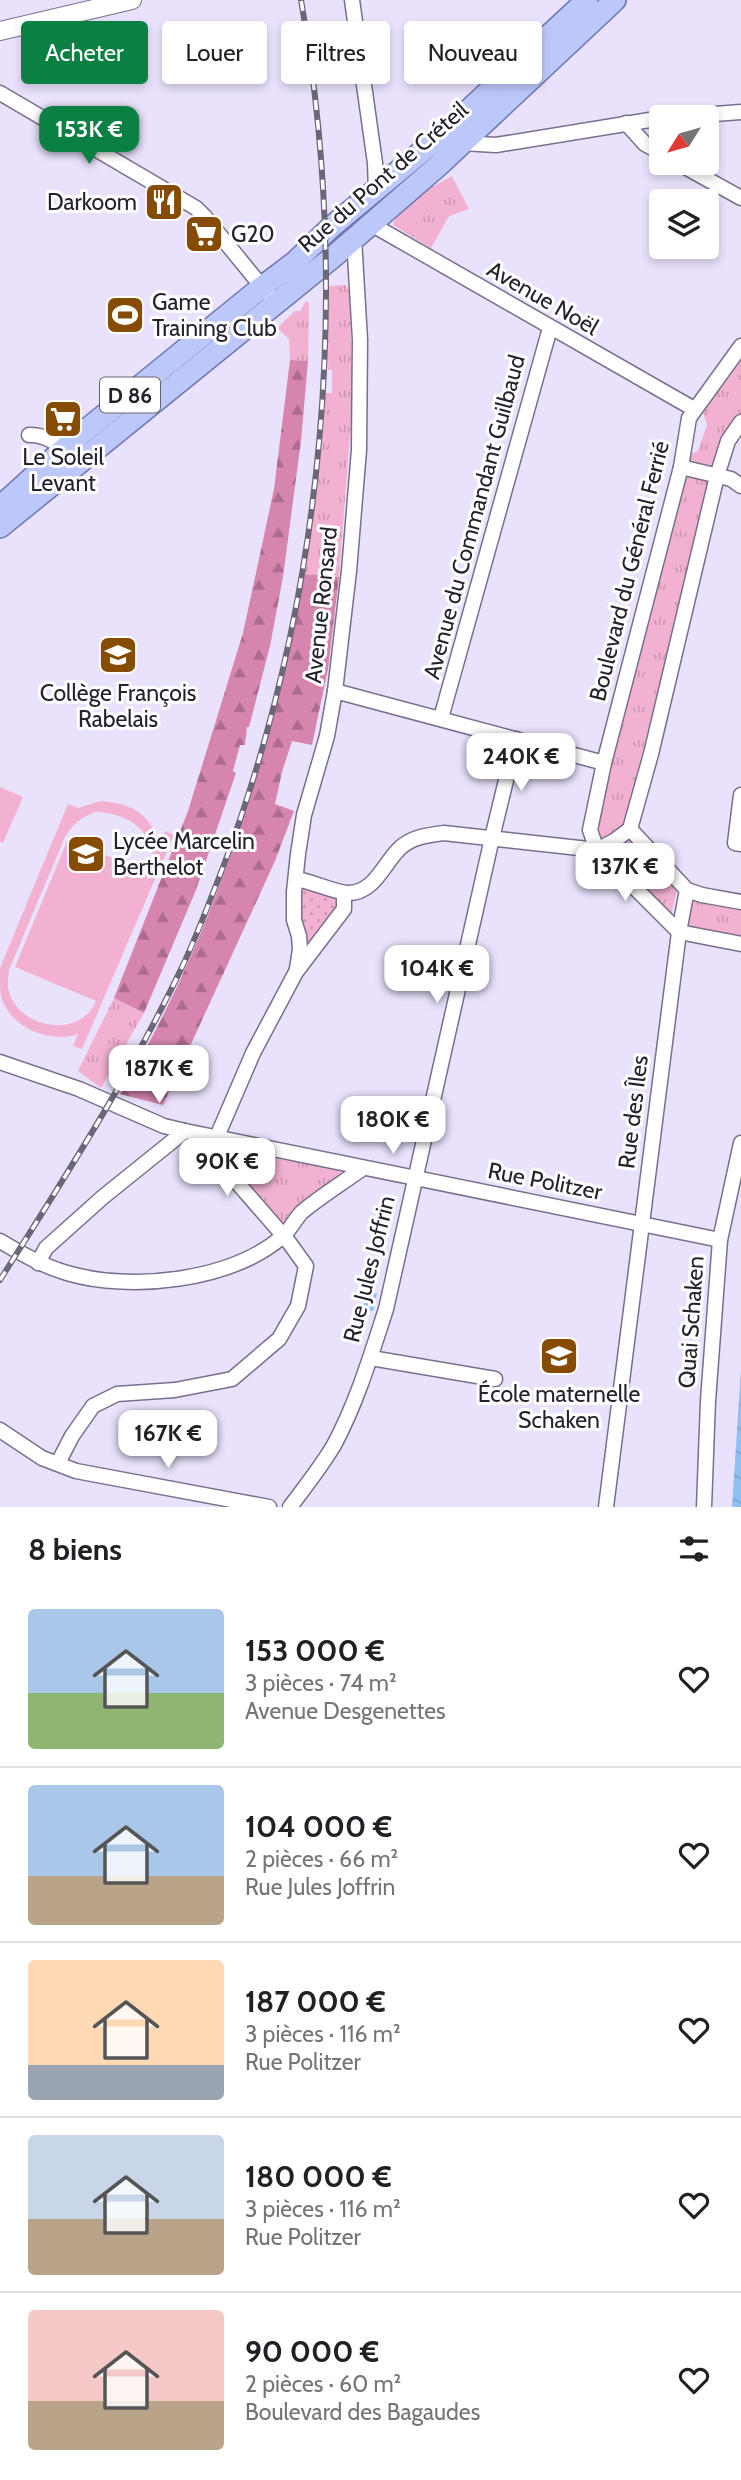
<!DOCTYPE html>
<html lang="fr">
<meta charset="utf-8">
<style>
body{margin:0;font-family:Cabin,sans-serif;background:#f6f6f6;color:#202124;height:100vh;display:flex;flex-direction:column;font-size:26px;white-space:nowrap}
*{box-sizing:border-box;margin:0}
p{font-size:23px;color:#757577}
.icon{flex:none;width:38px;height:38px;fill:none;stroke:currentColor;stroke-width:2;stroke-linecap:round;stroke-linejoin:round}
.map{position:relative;height:1507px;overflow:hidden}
.side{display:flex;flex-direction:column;background:#fff;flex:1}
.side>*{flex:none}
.banner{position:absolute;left:21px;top:21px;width:700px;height:63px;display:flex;gap:14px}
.needle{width:46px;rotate:233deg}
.buttons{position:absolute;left:649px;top:105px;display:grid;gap:14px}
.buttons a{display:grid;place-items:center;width:70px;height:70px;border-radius:7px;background:#fff;box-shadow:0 4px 10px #0003;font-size:35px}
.price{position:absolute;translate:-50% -60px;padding:0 16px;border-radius:14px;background:#fff;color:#222;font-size:23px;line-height:46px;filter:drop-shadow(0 2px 4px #0008)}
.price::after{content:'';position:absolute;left:50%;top:42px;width:21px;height:16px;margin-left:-10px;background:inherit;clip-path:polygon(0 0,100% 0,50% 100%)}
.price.selected{background:#0b8043;color:#fff}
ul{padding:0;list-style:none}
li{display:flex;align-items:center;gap:21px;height:175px;padding:0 28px}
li+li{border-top:2px solid #e0e0e0}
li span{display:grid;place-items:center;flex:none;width:196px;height:140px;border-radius:7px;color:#555}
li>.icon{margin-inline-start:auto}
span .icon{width:84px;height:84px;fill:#fffc;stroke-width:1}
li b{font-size:30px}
h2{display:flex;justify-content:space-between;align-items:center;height:84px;padding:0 28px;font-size:30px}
.chip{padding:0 24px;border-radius:7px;background:#fff;box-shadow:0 4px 10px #0003;font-size:24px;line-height:63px}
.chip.selected{background:#0b8043;color:#fff}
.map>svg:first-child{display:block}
.grass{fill:url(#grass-tufts)}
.forest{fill:url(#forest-firs)}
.garden{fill:url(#garden-dots)}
.pitch{fill:#f2b1d1;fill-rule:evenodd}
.water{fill:url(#water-ripples)}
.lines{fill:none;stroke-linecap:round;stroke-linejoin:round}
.minor-casing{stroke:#786f8d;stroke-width:17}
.tertiary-casing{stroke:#786f8d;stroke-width:20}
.primary-casing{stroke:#6b75b0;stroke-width:24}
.minor{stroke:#fff;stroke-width:14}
.tertiary{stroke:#fff;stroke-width:18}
.primary{stroke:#bcc7fa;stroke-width:21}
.rail-casing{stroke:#6c6778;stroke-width:6}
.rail{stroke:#fff;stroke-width:3.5;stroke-dasharray:10;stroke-linecap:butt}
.labels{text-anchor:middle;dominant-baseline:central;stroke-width:6;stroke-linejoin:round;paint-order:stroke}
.shield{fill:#fff;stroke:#66646d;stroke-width:2}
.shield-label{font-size:21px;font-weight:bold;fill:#25222e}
.street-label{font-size:23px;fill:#25222e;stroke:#fff}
.poi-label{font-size:23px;fill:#25222e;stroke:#fff;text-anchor:start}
</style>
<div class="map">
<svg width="741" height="1507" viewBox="0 0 741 1507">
<defs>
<pattern id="grass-tufts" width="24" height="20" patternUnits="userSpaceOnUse" patternTransform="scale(1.75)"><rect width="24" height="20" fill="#f2b1d1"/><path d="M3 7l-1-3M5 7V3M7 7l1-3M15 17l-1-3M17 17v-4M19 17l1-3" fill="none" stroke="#cf98b4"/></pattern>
<pattern id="forest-firs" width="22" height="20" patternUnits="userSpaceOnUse" patternTransform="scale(1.75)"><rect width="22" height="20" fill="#d685af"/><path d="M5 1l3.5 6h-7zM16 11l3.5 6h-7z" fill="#ad6c8f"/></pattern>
<pattern id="garden-dots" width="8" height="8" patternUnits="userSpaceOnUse" patternTransform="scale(1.75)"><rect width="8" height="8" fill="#f2b1d1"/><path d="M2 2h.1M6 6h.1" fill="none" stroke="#cf98b4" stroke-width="1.8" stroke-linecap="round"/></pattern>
<pattern id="water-ripples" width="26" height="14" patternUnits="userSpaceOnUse" patternTransform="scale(1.75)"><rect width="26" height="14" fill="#8ec0f2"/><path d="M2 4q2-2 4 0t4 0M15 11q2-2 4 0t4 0" fill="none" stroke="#7aa5d0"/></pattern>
</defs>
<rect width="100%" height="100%" fill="#eae2fd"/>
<!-- grass -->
<g class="grass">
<path d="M452 176 469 209 449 216 431 248 393 225C399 202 433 187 452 176Z"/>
<path d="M345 285 349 290 353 395 339 577 303 574 323 438 325 393H332V370H328L329 286Z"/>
<path d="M306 301 309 303 308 361 290 360 289 339 277 328 295 311H300Z"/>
<path d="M741 352V416L711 480 624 825 678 886 671 915 599 843 596 836 598 812 688 455 698 451 707 425 702 409Z"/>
<path d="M693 897 741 906V940L686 930Z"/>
<path d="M114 998 144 1013 101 1088 78 1071Z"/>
<path d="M234 1152 339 1169 342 1177 283 1227 226 1161 227 1157Z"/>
</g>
<!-- forest -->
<g class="forest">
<path d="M290 360 308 361 301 441 283 577 270 646 249 727H247L245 745H240L233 771 236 773 196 890 144 1013 114 998 188 811 243 633 274 489Z"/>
<path d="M303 574 339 577 328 669 312 745 292 741 282 772 275 804 294 811 275 861 163 1105 120 1094C191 976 240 843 275 710 286 665 294 619 303 574Z"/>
</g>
<!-- garden -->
<path class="garden" d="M296 879 344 893V909L296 972Z"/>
<!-- pitch -->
<g class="pitch">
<path d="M0 787 23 797 3 843 0 841Z"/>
<path d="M101 801C134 804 147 813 160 842L165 831 174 835 82 1049 73 1046 78 1034C50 1044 10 1028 1 996 0 988 0 977 0 968L68 804 78 808ZM96 812C123 813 147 825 153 854 154 857 155 862 154 865 153 871 148 879 145 885L149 874 68 839 15 967 96 1001C80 1041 14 1028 8 987 7 982 9 975 9 970L65 837C73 824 81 817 96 812Z"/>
</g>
<!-- water -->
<g class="water">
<path d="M372 1291 377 1294 373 1311H367L363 1309 367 1292Z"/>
<path d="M741 1369V1507H732Z"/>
</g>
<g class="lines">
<!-- minor casing -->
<g class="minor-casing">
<g id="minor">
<path d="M352 0 375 163 376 190"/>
<path d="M0 93 196 208 205 217 267 293"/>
<path d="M676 117 741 112"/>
<path d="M626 123 645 144 662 153"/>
<path d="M462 143 496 145 662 118"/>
<path d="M678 163 741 198"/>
<path d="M371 224 694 409"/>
<path d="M741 346 689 418 681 467 604 763 590 830 597 850 679 932 741 944"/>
<path d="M741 422 728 441 717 476 651 754 630 829 687 890 702 895 741 902"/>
<path d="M29 435C44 434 60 444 69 455"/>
<path d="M681 467 731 479 741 486"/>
<path d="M335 691 604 763"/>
<path d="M441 718 550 328"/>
<path d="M741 795 735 843 741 844"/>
<path d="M296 879C310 881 337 893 348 893 374 893 383 865 399 849 411 837 428 835 444 833L597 850 614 841 630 829"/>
<path d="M297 969 300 949 299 936 294 920V892L298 854 304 815 327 736 335 691 349 571 359 450 360 340 354 238"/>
<path d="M0 1062 79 1089 164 1126 185 1131 720 1240"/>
<path d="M0 1241C22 1254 43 1266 67 1273 131 1292 230 1281 282 1237 290 1230 295 1219 302 1212 321 1196 344 1182 363 1168"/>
<path d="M38 1263 46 1248 103 1197 185 1131"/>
<path d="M371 1358 495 1379"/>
<path d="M0 1430 42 1458 76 1471 269 1507"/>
<path d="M58 1463 72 1436 93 1406 117 1394 175 1390 232 1379 279 1339 298 1306 306 1266 288 1241 228 1172 220 1160 216 1139 253 1053 296 972 344 909V893"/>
<path d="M290 1507C305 1487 321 1467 334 1445 357 1402 371 1355 386 1309L492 838 516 739"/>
<path d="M606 1507 679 932 687 890"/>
<path d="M704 1507 708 1401 720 1240 741 1143"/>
</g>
</g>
<!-- tertiary casing -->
<g class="tertiary-casing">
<path id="tertiary" d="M0 31 132 0"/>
</g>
<!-- primary casing -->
<g class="primary-casing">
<g id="primary">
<path d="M0 507 75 439 262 287 295 262 330 228 443 134 587 0"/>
<path d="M0 527 333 257 439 165 615 0"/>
</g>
</g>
<!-- minor -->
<use href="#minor" class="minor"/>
<!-- tertiary -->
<use href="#tertiary" class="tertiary"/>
<!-- primary -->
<use href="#primary" class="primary"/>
<!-- rail casing -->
<g class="rail-casing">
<path id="rail" d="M0 1280C65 1177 132 1073 184 963 199 930 212 896 225 862 326 590 351 286 301 0"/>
</g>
<!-- rail -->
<use href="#rail" class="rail"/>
</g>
<!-- icons -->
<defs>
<g id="restaurant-square" transform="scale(2.0125)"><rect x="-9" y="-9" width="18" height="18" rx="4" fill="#874c03" stroke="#fff"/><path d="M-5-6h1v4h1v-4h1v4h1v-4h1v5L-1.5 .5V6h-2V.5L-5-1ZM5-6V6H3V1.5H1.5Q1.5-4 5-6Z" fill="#fff"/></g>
<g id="supermarket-square" transform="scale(2.0125)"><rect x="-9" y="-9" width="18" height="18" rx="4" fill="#874c03" stroke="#fff"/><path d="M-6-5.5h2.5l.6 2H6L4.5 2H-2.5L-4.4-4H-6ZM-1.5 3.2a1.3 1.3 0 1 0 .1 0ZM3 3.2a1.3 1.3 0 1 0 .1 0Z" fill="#fff"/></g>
<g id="stadium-square" transform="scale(2.0125)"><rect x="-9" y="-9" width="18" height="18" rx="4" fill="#874c03" stroke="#fff"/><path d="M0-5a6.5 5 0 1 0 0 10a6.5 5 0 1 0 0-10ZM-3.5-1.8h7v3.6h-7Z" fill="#fff"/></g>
<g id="school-square" transform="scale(2.0125)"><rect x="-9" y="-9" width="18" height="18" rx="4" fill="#874c03" stroke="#fff"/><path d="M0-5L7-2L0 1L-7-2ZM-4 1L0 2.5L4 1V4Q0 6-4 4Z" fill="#fff"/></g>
</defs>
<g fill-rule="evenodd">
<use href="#restaurant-square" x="164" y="202"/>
<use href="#supermarket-square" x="204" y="234"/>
<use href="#stadium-square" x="125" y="315"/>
<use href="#supermarket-square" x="63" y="419"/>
<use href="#school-square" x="118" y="655"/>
<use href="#school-square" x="86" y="854"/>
<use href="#school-square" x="559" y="1356"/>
</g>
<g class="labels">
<!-- shield labels -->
<rect class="shield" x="100" y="377.5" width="60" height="35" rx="5"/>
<g class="shield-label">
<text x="130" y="395">D 86</text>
</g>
<!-- street labels -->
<g class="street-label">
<text transform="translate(383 177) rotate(-41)">Rue du Pont de Créteil</text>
<text transform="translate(543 298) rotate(30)">Avenue Noël</text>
<text transform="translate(474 517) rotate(-75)">Avenue du Commandant Guilbaud</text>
<text transform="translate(629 571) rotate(-76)">Boulevard du Général Ferrié</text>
<text transform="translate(321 605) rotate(-84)">Avenue Ronsard</text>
<text transform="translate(633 1112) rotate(-83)">Rue des Îles</text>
<text transform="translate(545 1181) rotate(11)">Rue Politzer</text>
<text transform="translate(369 1269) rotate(-76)">Rue Jules Joffrin</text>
<text transform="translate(691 1322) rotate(-86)">Quai Schaken</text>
</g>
<!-- poi labels -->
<g class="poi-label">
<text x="137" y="202" text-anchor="end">Darkoom</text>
<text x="231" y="234">G20</text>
<text x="152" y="302">Game<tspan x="152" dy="26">Training Club</tspan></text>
<text x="63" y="457" text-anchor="middle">Le Soleil<tspan x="63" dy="26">Levant</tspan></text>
<text x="118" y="693" text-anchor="middle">Collège François<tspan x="118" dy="26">Rabelais</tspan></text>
<text x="113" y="841">Lycée Marcelin<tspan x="113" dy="26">Berthelot</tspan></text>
<text x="559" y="1394" text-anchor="middle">École maternelle<tspan x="559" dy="26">Schaken</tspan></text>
</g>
</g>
</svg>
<div class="buttons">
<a><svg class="needle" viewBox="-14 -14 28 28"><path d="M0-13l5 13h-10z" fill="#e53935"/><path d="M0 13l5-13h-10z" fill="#757577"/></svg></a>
<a><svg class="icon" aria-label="layers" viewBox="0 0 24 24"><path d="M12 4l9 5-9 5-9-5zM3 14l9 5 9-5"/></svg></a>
</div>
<b class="price selected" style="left:89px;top:166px">153K €</b>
<b class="price" style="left:521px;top:793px">240K €</b>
<b class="price" style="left:625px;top:903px">137K €</b>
<b class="price" style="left:437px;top:1005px">104K €</b>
<b class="price" style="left:159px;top:1105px">187K €</b>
<b class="price" style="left:393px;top:1156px">180K €</b>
<b class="price" style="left:227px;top:1198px">90K €</b>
<b class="price" style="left:168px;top:1470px">167K €</b>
<div class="banner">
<a class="chip selected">Acheter</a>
<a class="chip">Louer</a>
<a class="chip">Filtres</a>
<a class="chip">Nouveau</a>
</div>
</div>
<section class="side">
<h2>8 biens<svg class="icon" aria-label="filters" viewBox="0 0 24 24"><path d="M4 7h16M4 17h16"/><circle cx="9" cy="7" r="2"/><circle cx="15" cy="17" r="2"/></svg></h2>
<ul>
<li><span style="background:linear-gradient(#a9c7e8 60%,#8fb573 0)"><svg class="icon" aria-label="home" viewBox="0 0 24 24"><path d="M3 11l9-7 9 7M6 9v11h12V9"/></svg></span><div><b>153 000 €</b><p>3 pièces · 74 m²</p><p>Avenue Desgenettes</p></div><svg class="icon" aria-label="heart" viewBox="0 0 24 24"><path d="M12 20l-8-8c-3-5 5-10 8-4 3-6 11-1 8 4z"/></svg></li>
<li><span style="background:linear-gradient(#a9c7e8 65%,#b9a48a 0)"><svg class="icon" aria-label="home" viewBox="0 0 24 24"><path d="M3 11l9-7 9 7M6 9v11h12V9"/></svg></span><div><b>104 000 €</b><p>2 pièces · 66 m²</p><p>Rue Jules Joffrin</p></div><svg class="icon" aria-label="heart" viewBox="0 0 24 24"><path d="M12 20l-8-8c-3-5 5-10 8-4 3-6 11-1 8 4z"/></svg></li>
<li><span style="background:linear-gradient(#ffd9b3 75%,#9aa5b1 0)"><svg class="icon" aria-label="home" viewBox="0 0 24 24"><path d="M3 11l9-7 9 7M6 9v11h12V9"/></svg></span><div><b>187 000 €</b><p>3 pièces · 116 m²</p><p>Rue Politzer</p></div><svg class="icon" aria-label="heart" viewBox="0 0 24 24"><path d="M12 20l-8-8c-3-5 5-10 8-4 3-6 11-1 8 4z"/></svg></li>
<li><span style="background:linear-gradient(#c9d6e8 60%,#b9a48a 0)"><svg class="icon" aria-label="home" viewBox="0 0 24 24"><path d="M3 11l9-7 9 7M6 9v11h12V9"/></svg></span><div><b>180 000 €</b><p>3 pièces · 116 m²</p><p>Rue Politzer</p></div><svg class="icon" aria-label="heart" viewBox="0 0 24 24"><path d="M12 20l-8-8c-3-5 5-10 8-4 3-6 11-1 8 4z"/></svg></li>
<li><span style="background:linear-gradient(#f6c9c9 65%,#b9a48a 0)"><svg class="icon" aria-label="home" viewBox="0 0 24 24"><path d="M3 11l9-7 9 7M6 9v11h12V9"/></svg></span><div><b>90 000 €</b><p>2 pièces · 60 m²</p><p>Boulevard des Bagaudes</p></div><svg class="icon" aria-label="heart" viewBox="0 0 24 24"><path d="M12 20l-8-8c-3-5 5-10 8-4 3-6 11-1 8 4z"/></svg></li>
</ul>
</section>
